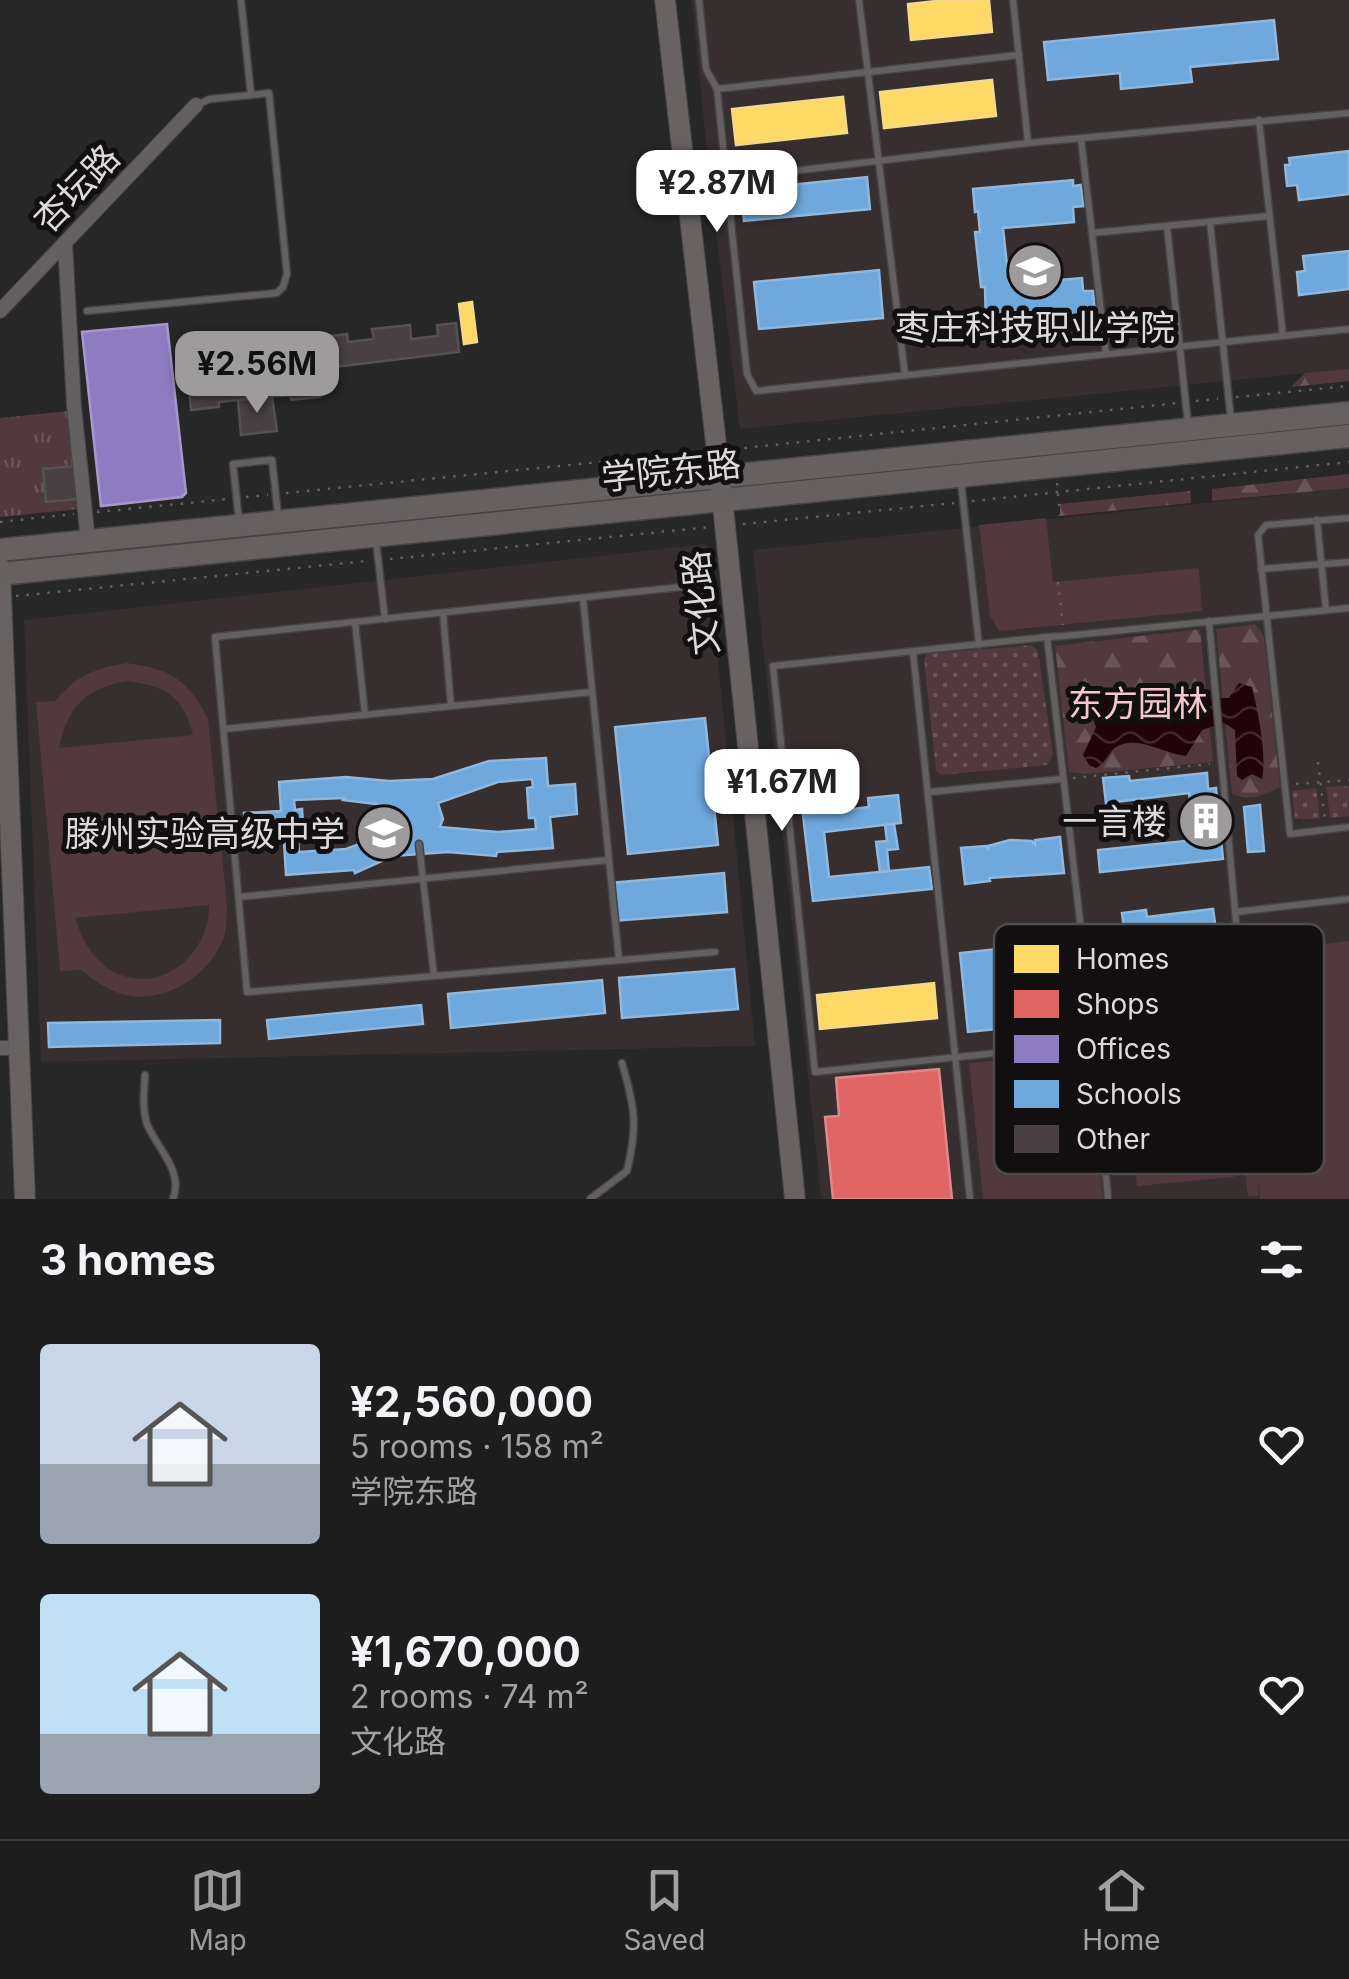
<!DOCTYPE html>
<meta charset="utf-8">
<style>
body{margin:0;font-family:Inter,"Noto Sans SC",sans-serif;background:#262626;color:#f1f3f6;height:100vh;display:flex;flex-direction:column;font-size:38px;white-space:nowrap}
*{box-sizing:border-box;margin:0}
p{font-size:32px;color:#a1a2a4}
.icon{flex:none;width:55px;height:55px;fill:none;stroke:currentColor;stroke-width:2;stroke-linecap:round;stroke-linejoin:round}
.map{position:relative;height:1199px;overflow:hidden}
.side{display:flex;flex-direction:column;background:#1e1d1d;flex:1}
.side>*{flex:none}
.price{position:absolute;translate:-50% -85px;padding:0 22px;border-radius:20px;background:#fff;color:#222;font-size:32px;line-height:65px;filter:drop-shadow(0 2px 5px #0008)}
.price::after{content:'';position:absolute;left:50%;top:60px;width:30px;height:22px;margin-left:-15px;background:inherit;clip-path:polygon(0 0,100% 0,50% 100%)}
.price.current{background:#9e9b9c;color:#111}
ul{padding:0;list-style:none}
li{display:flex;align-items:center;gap:30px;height:250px;padding:0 40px}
li span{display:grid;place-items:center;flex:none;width:280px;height:200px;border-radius:10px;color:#555}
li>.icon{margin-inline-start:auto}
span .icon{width:120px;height:120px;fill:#fffc;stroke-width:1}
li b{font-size:42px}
h2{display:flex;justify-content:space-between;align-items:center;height:120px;padding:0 40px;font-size:42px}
.dock{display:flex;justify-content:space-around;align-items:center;height:140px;border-top:2px solid #3c3b3b;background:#1e1d1d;font-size:28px;color:#a1a2a4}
.dock a{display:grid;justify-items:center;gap:5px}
.dock .current{color:#9e9b9c}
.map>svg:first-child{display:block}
.built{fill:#362e2f}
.grass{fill:url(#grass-dots)}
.forest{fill:url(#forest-firs)}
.park{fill:url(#park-tufts)}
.garden{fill:#51393d;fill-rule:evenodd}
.water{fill:url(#water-waves)}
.homes{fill:#ffd966;stroke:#f5d989;stroke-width:2.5}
.shops{fill:#e06666;stroke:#df8989;stroke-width:2.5}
.offices{fill:#8e7cc3;stroke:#a698ca;stroke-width:2.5}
.schools{fill:#6fa8dc;stroke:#90b7dc;stroke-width:2.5;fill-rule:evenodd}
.building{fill:#484042;stroke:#545253;stroke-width:2.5}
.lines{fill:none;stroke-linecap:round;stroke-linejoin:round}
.lane-casing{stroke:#454444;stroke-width:9}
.street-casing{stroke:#454444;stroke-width:16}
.secondary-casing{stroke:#454444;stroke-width:22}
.primary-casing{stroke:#454444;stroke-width:25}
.path{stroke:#646162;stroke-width:2.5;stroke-dasharray:2.5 8;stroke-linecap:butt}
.lane{stroke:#645f60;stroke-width:6}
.street{stroke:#645f60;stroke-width:14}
.secondary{stroke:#686262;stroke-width:20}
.primary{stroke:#666061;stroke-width:22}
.labels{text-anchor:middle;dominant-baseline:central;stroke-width:10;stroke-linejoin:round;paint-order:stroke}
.street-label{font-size:35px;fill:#dddadb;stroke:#110f0f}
.poi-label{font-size:35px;fill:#dddadb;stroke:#110f0f;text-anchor:end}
.park-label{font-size:35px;fill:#f5c7cd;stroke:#110f0f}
.key{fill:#110f0f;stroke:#4e4c4c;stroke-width:2.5}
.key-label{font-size:28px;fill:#dddadb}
</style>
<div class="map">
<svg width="1349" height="1199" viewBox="0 0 1349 1199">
<defs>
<pattern id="grass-dots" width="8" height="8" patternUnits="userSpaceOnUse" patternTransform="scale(2.5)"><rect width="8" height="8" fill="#51393d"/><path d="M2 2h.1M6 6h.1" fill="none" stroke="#6a5558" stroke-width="1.8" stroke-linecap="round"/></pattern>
<pattern id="forest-firs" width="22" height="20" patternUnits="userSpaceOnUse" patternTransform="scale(2.5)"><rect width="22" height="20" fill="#51393d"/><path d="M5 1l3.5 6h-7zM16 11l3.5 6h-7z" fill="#6a5558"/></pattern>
<pattern id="park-tufts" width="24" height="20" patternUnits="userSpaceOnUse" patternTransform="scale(2.5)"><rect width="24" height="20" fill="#51393d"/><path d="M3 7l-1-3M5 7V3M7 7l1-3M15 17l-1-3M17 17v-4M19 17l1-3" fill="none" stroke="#6a5558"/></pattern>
<pattern id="water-waves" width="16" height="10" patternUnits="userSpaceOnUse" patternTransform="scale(2.5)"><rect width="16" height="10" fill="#20040a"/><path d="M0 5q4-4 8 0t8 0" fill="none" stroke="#40282d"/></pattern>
</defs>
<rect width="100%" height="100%" fill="#282727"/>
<!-- built -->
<g class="built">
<path d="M692 0H1349V369L740 429 709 174Z"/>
<path d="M1349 488V1199H821L753 550Z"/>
<path d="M707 544 755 1046 41 1062 24 620Z"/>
</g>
<!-- grass -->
<g class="grass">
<path d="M1032 645 1038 651 1053 754 1047 765 941 775 936 771 924 659 927 654Z"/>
<path d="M1349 786V816L1330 818 1326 787Z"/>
<path d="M1316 788 1320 819H1295L1292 791Z"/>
</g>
<!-- forest -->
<g class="forest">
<path d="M1349 369V381L1291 387 1305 373Z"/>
<path d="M1349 474V488L1212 501V489Z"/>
<path d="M1190 491 1191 503 1060 516V504Z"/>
<path d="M1256 624 1264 637 1280 787C1263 795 1251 802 1232 794L1216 629Z"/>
<path d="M1200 629 1213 762 1085 774 1069 772 1055 646Z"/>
</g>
<!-- park -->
<path class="park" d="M69 411 79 509 0 517V418Z"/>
<!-- garden -->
<g class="garden">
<path d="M1046 518 1053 582 1199 568 1202 611 999 631 990 616 979 525Z"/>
<path d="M127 663C170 669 188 679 208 719L227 906C226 916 227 928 224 937 210 976 163 1006 122 994 105 989 94 980 81 970L60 971 36 702 55 701C76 676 95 668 127 663ZM128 681C167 687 183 696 193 735L59 748C67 707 87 687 128 681ZM209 905C210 955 158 998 111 970 91 958 82 938 75 918Z"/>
<path d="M1349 941V1199H1260L1258 1184V1196L1248 1197 1229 1039 1240 1037 1238 1014 1249 1007 1247 993 1253 992 1252 982 1292 948Z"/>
<path d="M1087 1051 1103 1199H983L969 1063Z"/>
<path d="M1218 1053 1234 1177 1137 1186 1123 1063Z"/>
</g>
<!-- water -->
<path class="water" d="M1239 683 1252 687C1258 711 1267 755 1262 779L1252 774 1242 780 1237 776 1235 730 1224 723 1202 730 1186 756C1164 754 1142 737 1120 745 1108 750 1108 762 1096 768L1089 765 1083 755 1096 727 1086 699 1095 694 1119 696 1135 716 1145 718 1166 700 1229 698Z"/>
<!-- homes -->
<g class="homes">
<path d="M946 0H989L992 32 911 40 908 4Z"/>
<path d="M992 80 996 116 884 128 880 92Z"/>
<path d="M843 97 847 133 736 145 732 109Z"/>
<path d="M472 302 477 342 464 344 459 304Z"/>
<path d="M934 983 937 1018 820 1029 817 995Z"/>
</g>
<!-- shops -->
<path class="shops" d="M939 1069 952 1199H833L825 1117 839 1116 836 1078Z"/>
<!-- offices -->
<path class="offices" d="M167 324 186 493 182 497 101 506 82 332Z"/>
<!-- schools -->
<g class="schools">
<path d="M1274 20 1278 59 1190 67 1192 82 1121 89 1120 73 1048 80 1044 42Z"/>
<path d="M1349 151V194L1299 200 1297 185 1287 186 1285 165H1290L1289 158Z"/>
<path d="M867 177 870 209 744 221 741 190Z"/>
<path d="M1073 180V186L1081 185 1084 206 1073 207 1074 222 1003 228 1009 284 1082 278 1083 291H1093L1095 312 1085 313V317L986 327 985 287H981L975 232H980L978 211 975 212 973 189Z"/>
<path d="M1349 251V289L1299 295 1297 272 1305 271 1303 256Z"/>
<path d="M879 270 883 318 759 329 754 282Z"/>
<path d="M705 718 718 845 628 854 615 727Z"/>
<path d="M546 758 548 786 575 784 577 814 550 817 553 848 497 852 496 856 448 852 393 856 355 873 354 870 286 875 284 842 246 844 244 813 281 811 279 782 346 777 389 781 433 779 489 761ZM532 779 533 787 527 788 529 818H535L536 829 498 832 440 827 443 819 438 803 498 782ZM344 798 343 800 392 806 391 824 395 831 346 849 299 852 298 841 304 840 302 809 295 810 294 800Z"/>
<path d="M1207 773 1208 789 1216 788 1223 859 1100 872 1098 850 1195 840 1189 793 1106 803 1103 778 1129 776 1130 781Z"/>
<path d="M898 795 901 823 824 832 829 877 929 867 932 889 813 901 803 815 869 807 868 798Z"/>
<path d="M1260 805 1264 851 1248 852 1244 807Z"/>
<path d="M894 824 898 849 887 850 889 871 880 872 876 842 887 841 885 825Z"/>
<path d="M1060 837 1064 873 989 878 990 881 965 884 961 848 986 846 988 850V846L1010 840 1032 841 1035 845V840Z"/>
<path d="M724 873 727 912 613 921 610 883Z"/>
<path d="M1213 909 1216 930 1230 929 1238 996 1106 1011 1104 990 1207 978 1203 937 1126 945 1122 913 1146 910 1147 917Z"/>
<path d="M1071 941 1080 1021 968 1032 960 953Z"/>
<path d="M734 969 738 1009 622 1018 619 978Z"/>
<path d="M602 980 605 1013 451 1028 448 994Z"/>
<path d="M421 1005 423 1024 269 1039 267 1020Z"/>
<path d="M220 1020V1043L49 1047 48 1023Z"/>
</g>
<!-- building -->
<g class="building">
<path d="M456 323 459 352 334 367 331 336 347 334 348 342 374 339 372 329 410 325 411 339 438 336 437 325Z"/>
<path d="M269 360 316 361 320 397 291 400 290 395 219 402V407L191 410 188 373 211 366 269 364Z"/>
<path d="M272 397 277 431 241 435 238 400Z"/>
<path d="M75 466 78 499 46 502 43 469Z"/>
</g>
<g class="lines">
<!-- lane casing -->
<g class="lane-casing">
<g id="lane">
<path d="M699 0 706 69 717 89 747 374 756 391 1349 329"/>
<path d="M859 0 905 375"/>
<path d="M1013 0 1028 143"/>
<path d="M717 89 1019 55"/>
<path d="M197 105 210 99 251 95"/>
<path d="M1259 120 1283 336"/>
<path d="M1081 139 1106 354"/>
<path d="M727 179 1028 143 1349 113"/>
<path d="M1210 222 1231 420"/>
<path d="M1167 226 1188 424"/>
<path d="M1092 233 1269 216"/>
<path d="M87 311 277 293 283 287 287 274 269 93 251 95 241 0"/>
<path d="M961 482 979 645"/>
<path d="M1349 518 1266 525 1258 535 1290 834 1349 827"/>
<path d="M1317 520 1326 610"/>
<path d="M239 521 233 464 272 460 278 515"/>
<path d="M376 541 385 619"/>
<path d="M1261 569 1349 562"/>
<path d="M690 586 215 637 247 992 715 952"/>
<path d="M583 598 619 960"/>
<path d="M443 613 451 706"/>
<path d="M1209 621 1243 1000 1189 1033 815 1072 773 666 1047 637 1064 636 1349 608"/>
<path d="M355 622 365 715"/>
<path d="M1047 637 1094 1041 1108 1199"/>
<path d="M913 652 970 1199"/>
<path d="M224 729 592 692"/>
<path d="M930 792 1062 779"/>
<path d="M419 844 434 976"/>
<path d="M239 897 609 860"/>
<path d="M1235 912 1349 899"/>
<path d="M145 1075C144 1091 142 1108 147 1124 157 1149 184 1170 173 1199"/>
<path d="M590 1199 627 1171C638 1125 635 1108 622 1063"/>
</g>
</g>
<!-- street casing -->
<g class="street-casing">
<g id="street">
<path d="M65 243 74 406 88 541"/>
<path d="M0 311 196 105"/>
<path d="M0 1048H19"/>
</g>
</g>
<!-- secondary casing -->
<g class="secondary-casing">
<g id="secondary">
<path d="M665 0 721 487 795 1199"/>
<path d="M0 568 25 1199"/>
</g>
</g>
<!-- primary casing -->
<g class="primary-casing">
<g id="primary">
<path d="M0 550 1349 413"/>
<path d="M0 574 1349 436"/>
</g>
</g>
<!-- path -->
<g class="path">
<path d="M1236 397 1349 386"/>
<path d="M1196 401 1218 399"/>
<path d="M734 449 1178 403"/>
<path d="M1057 483 1060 516"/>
<path d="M286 493 701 452"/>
<path d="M246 497 268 495"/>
<path d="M972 501 1349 462"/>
<path d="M97 512 228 499"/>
<path d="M0 522 74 514"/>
<path d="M743 524 954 503"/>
<path d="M390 559 710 527"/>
<path d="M1058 582 1063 625"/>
<path d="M16 596 367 561"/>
<path d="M1318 762 1325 820"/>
<path d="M1073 778 1210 764"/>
<path d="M1296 784 1349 780"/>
</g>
<!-- lane -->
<use href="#lane" class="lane"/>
<!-- street -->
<use href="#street" class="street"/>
<!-- secondary -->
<use href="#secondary" class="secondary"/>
<!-- primary -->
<use href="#primary" class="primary"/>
</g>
<!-- icons -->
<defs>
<g id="university-disc" transform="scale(2.875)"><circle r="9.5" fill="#9e9b9c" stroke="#110f0f"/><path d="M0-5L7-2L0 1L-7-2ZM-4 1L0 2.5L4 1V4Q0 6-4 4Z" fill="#fff"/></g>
<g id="building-disc" transform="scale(2.875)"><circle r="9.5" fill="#9e9b9c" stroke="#110f0f"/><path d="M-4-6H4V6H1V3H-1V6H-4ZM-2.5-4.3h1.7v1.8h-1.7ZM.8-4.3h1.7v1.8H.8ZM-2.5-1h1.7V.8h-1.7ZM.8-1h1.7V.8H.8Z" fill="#fff"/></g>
<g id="school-disc" transform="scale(2.875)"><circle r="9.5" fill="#9e9b9c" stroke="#110f0f"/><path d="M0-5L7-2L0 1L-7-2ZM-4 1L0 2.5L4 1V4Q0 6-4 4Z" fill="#fff"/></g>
</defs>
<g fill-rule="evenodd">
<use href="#university-disc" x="1035" y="271"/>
<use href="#building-disc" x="1206" y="821"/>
<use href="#school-disc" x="384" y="833"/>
</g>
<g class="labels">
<!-- street labels -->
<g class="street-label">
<text transform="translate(76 188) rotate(-46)">杏坛路</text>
<text transform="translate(671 470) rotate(-6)">学院东路</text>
<text transform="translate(700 603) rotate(-96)">文化路</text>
</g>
<!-- poi labels -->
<g class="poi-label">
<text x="1035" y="327" text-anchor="middle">枣庄科技职业学院</text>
<text x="1167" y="821">一言楼</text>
<text x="345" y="833">滕州实验高级中学</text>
</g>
<!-- park labels -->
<g class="park-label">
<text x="1138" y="703">东方园林</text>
</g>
</g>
<!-- legend -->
<rect x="994" y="924" width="330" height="250" rx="15" class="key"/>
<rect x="1014" y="945" width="45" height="28" fill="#ffd966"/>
<rect x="1014" y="990" width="45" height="28" fill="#e06666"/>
<rect x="1014" y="1035" width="45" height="28" fill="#8e7cc3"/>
<rect x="1014" y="1080" width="45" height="28" fill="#6fa8dc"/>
<rect x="1014" y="1125" width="45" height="28" fill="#484042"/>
<g class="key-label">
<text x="1076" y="969">Homes</text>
<text x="1076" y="1014">Shops</text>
<text x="1076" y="1059">Offices</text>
<text x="1076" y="1104">Schools</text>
<text x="1076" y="1149">Other</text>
</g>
</svg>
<b class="price" style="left:717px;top:235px">¥2.87M</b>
<b class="price current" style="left:257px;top:416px">¥2.56M</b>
<b class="price" style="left:782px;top:834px">¥1.67M</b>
</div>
<section class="side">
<h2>3 homes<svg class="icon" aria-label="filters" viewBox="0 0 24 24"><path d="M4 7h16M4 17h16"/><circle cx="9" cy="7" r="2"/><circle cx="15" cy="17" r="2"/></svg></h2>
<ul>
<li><span style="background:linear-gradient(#c9d6e8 60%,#9aa5b1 0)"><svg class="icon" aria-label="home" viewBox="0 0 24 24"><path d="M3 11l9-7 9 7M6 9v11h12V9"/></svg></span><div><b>¥2,560,000</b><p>5 rooms · 158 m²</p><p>学院东路</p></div><svg class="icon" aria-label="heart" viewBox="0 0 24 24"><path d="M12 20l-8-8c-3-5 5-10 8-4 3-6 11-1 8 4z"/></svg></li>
<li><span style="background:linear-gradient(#bfe0f5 70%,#9aa5b1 0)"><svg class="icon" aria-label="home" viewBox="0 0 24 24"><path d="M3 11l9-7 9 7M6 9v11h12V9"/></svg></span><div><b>¥1,670,000</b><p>2 rooms · 74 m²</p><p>文化路</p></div><svg class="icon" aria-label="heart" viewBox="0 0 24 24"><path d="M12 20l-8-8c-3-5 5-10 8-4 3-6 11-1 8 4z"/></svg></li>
</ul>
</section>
<nav class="dock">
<a class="current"><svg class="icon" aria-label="map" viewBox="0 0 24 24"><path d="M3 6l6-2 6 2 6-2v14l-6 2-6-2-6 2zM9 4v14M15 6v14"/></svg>Map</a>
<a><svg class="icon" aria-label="saved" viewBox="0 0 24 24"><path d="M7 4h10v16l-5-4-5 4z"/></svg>Saved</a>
<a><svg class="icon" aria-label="home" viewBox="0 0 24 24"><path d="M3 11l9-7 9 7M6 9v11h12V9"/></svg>Home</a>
</nav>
